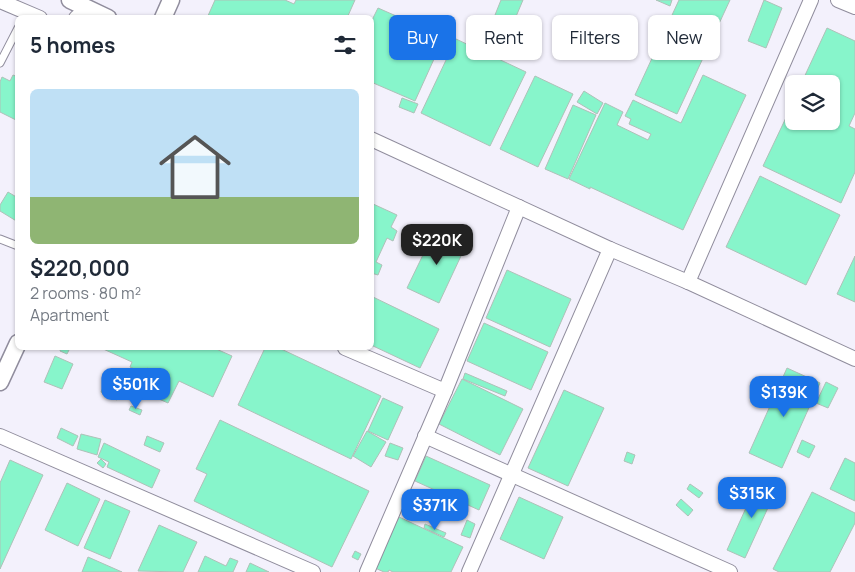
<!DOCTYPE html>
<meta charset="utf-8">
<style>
body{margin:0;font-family:Manrope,sans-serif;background:#f2f2f3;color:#1f2937;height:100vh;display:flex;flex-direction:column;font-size:19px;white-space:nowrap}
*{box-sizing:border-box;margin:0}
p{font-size:16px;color:#747a83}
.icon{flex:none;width:28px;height:28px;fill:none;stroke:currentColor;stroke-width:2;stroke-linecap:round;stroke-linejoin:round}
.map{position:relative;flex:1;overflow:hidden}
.panel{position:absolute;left:15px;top:15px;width:359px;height:335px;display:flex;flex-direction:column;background:#fff;border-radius:8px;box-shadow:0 1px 4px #0004}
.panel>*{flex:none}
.hud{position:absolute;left:389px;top:15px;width:391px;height:45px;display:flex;gap:10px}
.controls{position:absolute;left:785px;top:75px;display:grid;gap:10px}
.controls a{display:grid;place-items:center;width:55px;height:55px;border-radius:8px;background:#fff;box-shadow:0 1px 4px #0004;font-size:25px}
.price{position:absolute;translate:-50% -42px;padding:0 11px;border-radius:10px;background:#1a73e8;color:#fff;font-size:16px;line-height:32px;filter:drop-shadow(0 1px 2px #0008)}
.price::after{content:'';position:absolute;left:50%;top:30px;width:15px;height:11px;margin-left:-8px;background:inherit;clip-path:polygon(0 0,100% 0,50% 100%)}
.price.selected{background:#222;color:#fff}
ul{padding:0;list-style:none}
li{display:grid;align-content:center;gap:10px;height:265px;padding:0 15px}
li+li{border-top:1px solid #e0e1e3}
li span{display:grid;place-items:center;height:155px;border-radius:8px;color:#555}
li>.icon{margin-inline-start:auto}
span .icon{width:90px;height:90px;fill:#fffc;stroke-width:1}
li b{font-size:21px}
h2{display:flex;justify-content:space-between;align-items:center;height:60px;padding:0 15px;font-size:21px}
.pill{padding:0 18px;border-radius:8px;background:#fff;box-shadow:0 1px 4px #0004;font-size:18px;line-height:45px}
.pill.selected{background:#1a73e8;color:#fff}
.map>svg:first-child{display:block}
.building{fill:#87f5cb;stroke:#aec1b8}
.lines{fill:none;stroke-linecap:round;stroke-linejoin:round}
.service-casing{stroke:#908d9d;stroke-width:9}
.minor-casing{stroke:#908d9d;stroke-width:16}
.tertiary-casing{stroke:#908d9d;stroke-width:19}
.service{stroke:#fff;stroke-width:7}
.minor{stroke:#fff;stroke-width:14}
.tertiary{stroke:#fff;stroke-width:16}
</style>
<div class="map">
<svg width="855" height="572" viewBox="0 0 855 572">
<rect width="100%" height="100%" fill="#f3f1fc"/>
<!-- building -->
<g class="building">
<path d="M215 0H285L294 4 296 0H355L347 18H207Z"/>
<path d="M501 0H523L509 33 491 25Z"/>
<path d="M656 0H672L670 6Z"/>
<path d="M679 0H730L677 114 635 95Z"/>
<path d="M764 0 782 8 766 48 748 41Z"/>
<path d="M378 8 444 37 415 101 371 82V22Z"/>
<path d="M827 28 855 41V113L849 126 855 129V172L841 203 763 166 793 103H792L794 99V121H831V84H801Z"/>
<path d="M456 39 526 72 490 146 421 113Z"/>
<path d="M13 75 18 77V121L0 112V82L2 77 10 81Z"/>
<path d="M703 75 746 95 683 230 590 187V189L569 179 605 103 623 112 617 125 648 140 651 134 629 124 631 119 625 116 633 100 681 123Z"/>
<path d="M535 76 573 94 538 167 500 149Z"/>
<path d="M584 91 603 103 597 114 577 102Z"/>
<path d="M402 98 418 104 414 113 399 107Z"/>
<path d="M573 105 596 115 568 179 545 169Z"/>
<path d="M760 176 840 215 806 285 726 247Z"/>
<path d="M8 192 18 198V222L0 211V205Z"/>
<path d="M371 203 397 215 391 227 397 231 393 241 387 238 376 262 382 265 378 275 371 273Z"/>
<path d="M436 228 467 243 439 303 407 288Z"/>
<path d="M855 256V302L837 294Z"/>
<path d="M507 270 571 299 550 347 486 318Z"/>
<path d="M371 296 439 329 420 368 371 345Z"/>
<path d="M484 323 548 352 531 390 467 361Z"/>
<path d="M61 348H70L67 354 60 351Z"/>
<path d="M101 348H214L232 356 213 397 179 381 168 403 152 396 162 375 147 368 145 374 130 367 132 362Z"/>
<path d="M265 348H279L381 396 351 459 238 405Z"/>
<path d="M55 356 73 364 62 389 44 382Z"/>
<path d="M787 368 820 383 782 468 749 453Z"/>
<path d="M122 371 131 377 128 383 118 378Z"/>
<path d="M465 373 507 391 505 396 463 379Z"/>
<path d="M462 379 523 409 500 455 439 424Z"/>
<path d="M107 380 123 387 117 400 101 392Z"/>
<path d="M826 382 838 388 828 408 816 403Z"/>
<path d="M564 390 604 408 568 486 528 468Z"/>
<path d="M383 398 403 407 388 440 368 431Z"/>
<path d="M131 406 142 410 140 415 129 410Z"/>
<path d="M220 420 369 491 332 567 194 501 207 474 196 469Z"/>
<path d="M61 428 78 436 73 446 57 438Z"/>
<path d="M367 431 386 442 371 467 353 456Z"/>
<path d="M81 434 101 439 97 455 77 449Z"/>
<path d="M147 436 164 443 160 452 144 445Z"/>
<path d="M802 440 815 446 809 458 797 452Z"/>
<path d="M104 443 160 470 152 488 107 467 109 462 98 457Z"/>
<path d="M390 443 403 448 398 460 385 456Z"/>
<path d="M627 452 635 455 632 464 624 461Z"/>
<path d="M426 456 490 485 479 510 415 481Z"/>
<path d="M845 458 855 463V501L830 489Z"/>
<path d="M101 459 106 464 103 468 97 463Z"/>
<path d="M10 460 43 475 0 569V483Z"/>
<path d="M759 479 777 488 745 558 727 550Z"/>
<path d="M67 483 100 499 78 546 45 530Z"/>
<path d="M690 484 703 493 699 498 687 489Z"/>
<path d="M812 492 855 513V523L830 572H779L773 569Z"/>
<path d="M519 497 563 517 544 559 500 539Z"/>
<path d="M681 499 693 510 688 516 676 505Z"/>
<path d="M105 500 130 511 110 559 84 548Z"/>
<path d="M399 517 463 547 451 572H393L389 570 388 572H384L375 568Z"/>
<path d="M467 520 475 524 470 538 461 535Z"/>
<path d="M425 524 446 533 444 537 424 528Z"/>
<path d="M159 525 197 542 183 572 138 571Z"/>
<path d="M355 551 361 554 358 560 352 557Z"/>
<path d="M205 556 226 566 230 558 238 561 233 572H198Z"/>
<path d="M88 557 122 572H82Z"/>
<path d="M250 563 269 572H246Z"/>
</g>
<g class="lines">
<!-- service casing -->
<g class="service-casing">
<g id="service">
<path d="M0 63 18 28"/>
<path d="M0 239 18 246"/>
</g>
</g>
<!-- minor casing -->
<g class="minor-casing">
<g id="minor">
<path d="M838 0 855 7"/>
<path d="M0 1 40 18"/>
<path d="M76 18 88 8"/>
<path d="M371 139 610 249 688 282 855 359"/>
<path d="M688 282 811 0"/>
<path d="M345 348 445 391"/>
<path d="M0 436 313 572"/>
<path d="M425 436 730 572"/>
<path d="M367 572 445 391 519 207"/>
<path d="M469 572 610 249"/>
</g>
</g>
<!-- tertiary casing -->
<g class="tertiary-casing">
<g id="tertiary">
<path d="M70 0 108 18"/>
<path d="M163 18 171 0"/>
<path d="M0 382 18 343"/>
</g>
</g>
<!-- service -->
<use href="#service" class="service"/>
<!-- minor -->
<use href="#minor" class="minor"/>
<!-- tertiary -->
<use href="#tertiary" class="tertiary"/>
</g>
</svg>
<div class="controls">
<a><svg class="icon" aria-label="layers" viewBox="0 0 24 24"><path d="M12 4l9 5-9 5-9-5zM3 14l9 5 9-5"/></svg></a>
</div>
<b class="price selected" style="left:437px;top:266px">$220K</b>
<b class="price" style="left:136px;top:410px">$501K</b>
<b class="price" style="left:784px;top:418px">$139K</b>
<b class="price" style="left:752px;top:519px">$315K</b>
<b class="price" style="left:435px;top:531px">$371K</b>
<div class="hud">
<a class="pill selected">Buy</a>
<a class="pill">Rent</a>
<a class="pill">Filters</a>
<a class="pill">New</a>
</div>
<section class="panel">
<h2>5 homes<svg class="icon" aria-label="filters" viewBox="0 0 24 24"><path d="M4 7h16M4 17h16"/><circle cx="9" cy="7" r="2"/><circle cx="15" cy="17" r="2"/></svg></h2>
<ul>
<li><span style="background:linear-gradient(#bfe0f5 70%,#8fb573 0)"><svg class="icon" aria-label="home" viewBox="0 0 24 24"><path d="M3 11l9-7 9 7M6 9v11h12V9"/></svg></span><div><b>$220,000</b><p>2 rooms · 80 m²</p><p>Apartment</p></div></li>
</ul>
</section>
</div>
